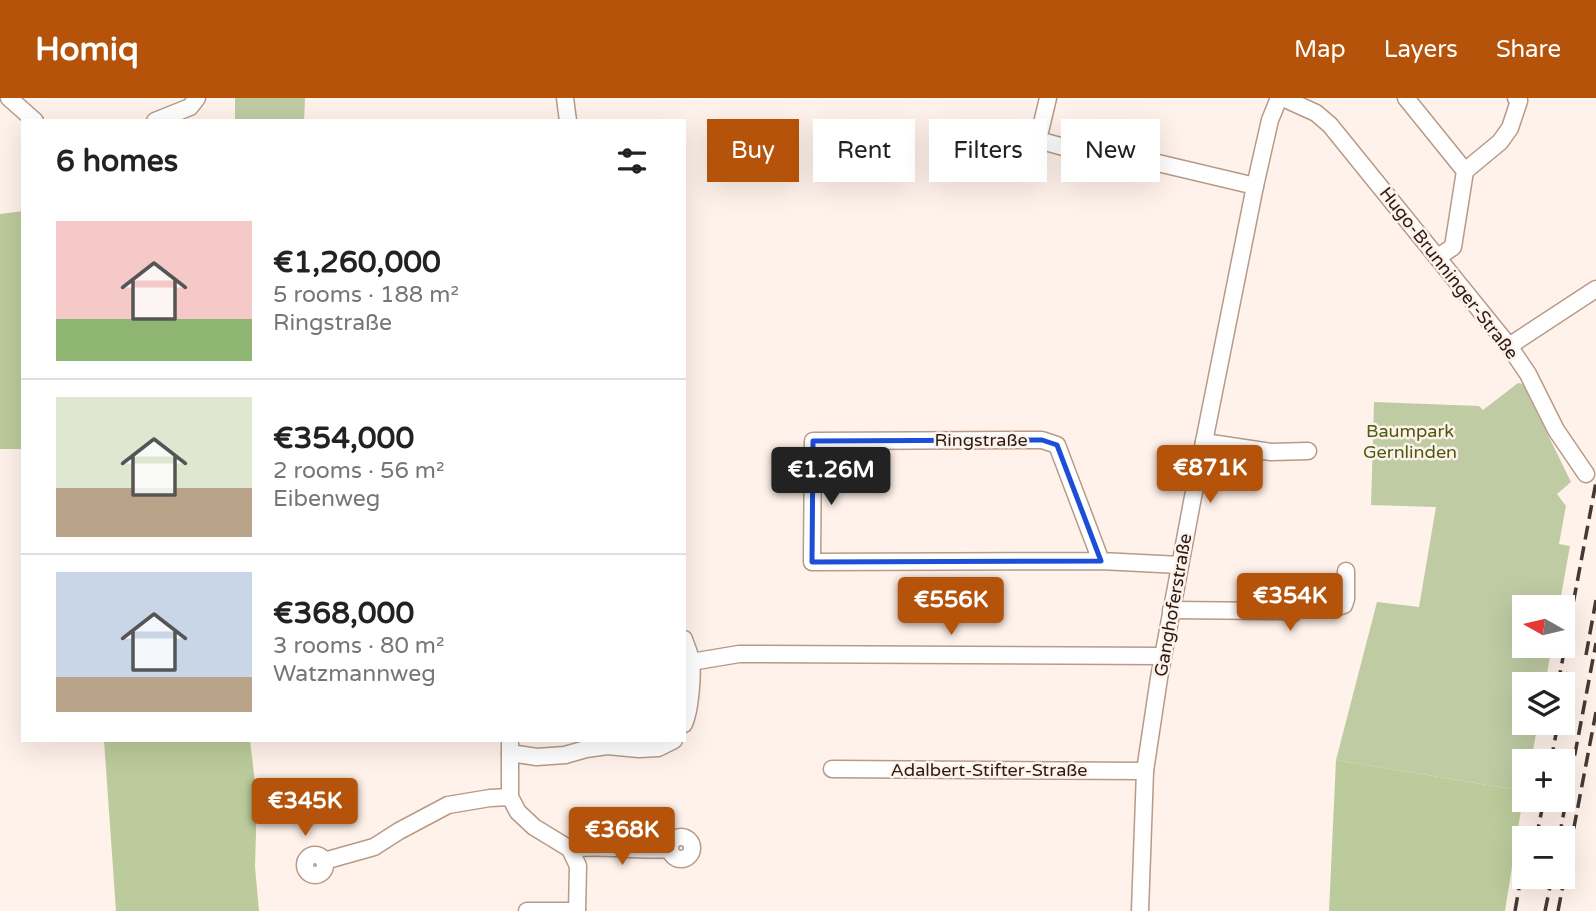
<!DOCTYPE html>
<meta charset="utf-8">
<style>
body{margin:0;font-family:"Varela Round",sans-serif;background:#f2f2f2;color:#222;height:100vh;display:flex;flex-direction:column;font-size:26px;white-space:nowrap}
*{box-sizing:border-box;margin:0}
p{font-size:23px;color:#767676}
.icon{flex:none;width:38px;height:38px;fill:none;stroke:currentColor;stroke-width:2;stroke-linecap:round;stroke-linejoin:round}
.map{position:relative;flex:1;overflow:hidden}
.side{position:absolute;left:21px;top:21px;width:665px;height:623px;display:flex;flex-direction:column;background:#fff;border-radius:0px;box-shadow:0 7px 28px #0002}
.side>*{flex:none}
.guide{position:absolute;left:707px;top:21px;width:665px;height:63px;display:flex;gap:14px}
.needle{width:46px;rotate:278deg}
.tools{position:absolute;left:1512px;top:497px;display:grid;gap:14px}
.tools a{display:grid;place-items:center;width:63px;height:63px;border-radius:0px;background:#fff;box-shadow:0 7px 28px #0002;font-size:35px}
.price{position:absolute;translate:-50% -60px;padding:0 16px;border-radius:7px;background:#b45309;color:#fff;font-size:23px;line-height:46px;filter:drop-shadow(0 2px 4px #0008)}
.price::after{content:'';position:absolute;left:50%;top:42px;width:21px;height:16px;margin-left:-10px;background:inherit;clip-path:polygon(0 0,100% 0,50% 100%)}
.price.active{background:#222;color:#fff}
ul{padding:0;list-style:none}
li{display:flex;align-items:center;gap:21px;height:175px;padding:0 35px}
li+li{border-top:2px solid #e0e0e0}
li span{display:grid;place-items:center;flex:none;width:196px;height:140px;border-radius:0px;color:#555}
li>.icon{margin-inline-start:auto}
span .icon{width:84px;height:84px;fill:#fffc;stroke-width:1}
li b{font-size:30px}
h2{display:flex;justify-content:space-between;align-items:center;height:84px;padding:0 35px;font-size:30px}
.tag{padding:0 24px;border-radius:0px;background:#fff;box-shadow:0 7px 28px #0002;font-size:24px;line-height:63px}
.tag.active{background:#b45309;color:#fff}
header{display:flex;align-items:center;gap:42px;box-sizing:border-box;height:98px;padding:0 35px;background:#b45309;color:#fff}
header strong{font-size:33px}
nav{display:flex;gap:38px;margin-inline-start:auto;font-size:24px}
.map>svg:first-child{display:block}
.green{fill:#becba3}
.forest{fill:#bccb9b}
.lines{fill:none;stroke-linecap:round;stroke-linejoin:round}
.minor-casing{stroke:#b79a87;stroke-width:19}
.minor{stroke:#fff;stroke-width:16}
.rail{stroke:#453a33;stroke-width:3.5;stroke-dasharray:14 7;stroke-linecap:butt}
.marked{fill:none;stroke:#1d4ed8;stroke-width:5;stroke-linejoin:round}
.labels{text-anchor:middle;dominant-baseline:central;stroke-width:5;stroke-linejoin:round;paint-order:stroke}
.street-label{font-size:18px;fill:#281d16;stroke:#fff2ea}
.park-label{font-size:18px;fill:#4a5b12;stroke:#fff2ea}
</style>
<header>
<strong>Homiq</strong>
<nav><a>Map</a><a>Layers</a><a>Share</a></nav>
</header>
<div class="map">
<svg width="1596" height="813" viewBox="0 0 1596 813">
<rect width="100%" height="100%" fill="#fff2ea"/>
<!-- green -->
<g class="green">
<path d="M235 0H305L304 23H235Z"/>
<path d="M1518 285 1523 286 1571 384 1557 396 1566 408 1559 446 1570 448 1559 509H1524V548H1552L1545 586H1524V625H1538L1531 663H1524V693L1336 662 1377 504 1419 509 1436 409 1371 407 1374 304 1479 308 1483 312Z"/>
</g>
<!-- forest -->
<g class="forest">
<path d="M23 113V351H0V116Z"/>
<path d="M104 642H250L257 702 255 769 259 813H116Z"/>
<path d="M1336 662 1524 693 1505 813H1329Z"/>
</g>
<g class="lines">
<!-- minor casing -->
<g class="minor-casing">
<g id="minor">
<path d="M9 0 35 23"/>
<path d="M565 0 568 23"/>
<path d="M1048 0 1038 42 1078 53 1103 52 1255 88"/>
<path d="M1283 0 1316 15 1330 27 1509 248 1528 276 1556 332 1586 376"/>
<path d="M1406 0 1465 73 1453 149 1438 159"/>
<path d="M155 23 190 9 197 0"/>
<path d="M1465 73 1500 44 1510 30 1519 3 1516 0"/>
<path d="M1509 248 1596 191"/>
<path d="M1204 344 1271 354 1308 353"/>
<path d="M1101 463 1057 347 1042 342 813 343 812 464 1101 463 1180 467"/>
<path d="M1171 512 1284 513 1292 516 1299 510 1338 509 1344 507 1346 501V473"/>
<path d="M684 541C686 548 690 555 691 563 693 577 690 613 684 626"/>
<path d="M691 564 739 556 1163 558"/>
<path d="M510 642V699L518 714 534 729 570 751 578 768 577 813"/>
<path d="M510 655 537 659 565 657 586 651 607 648 639 651 658 650 674 642"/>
<path d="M832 671 1145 673"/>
<circle cx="681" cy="750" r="11"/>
<path d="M570 751C603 746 636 754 669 751"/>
<circle cx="315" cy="767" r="10"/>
<path d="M324 763 374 749 399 733 448 707 490 700 510 699"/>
<path d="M527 813H577"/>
<path d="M1140 813 1145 673 1159 580 1192 404 1255 88 1270 22 1279 0"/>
</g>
</g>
<!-- minor -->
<use href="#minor" class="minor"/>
<!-- rail -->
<g class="rail">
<path d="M1586 557 1596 502"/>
<path d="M1558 586 1596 384"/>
<path d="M1563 601 1568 574"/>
<path d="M1551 663 1558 625"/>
<path d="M1536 740 1544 702"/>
<path d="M1559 740 1596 545"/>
<path d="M1515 813 1524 762"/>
<path d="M1545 813 1552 779"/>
<path d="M1558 813 1596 614"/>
</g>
</g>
<!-- marked area -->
<path class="marked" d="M1042 342 1057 347 1101 463 812 464 813 343Z"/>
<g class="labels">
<!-- street labels -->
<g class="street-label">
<text transform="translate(1449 175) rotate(52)">Hugo-Brunninger-Straße</text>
<text x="981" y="342">Ringstraße</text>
<text transform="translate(1173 507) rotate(-80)">Ganghoferstraße</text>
<text x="989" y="672">Adalbert-Stifter-Straße</text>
</g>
<!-- park labels -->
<g class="park-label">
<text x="1410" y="333">Baumpark<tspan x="1410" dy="21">Gernlinden</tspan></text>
</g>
</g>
</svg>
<div class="tools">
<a><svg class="needle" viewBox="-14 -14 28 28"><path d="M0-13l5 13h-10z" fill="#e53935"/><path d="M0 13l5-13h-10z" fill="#767676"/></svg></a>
<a><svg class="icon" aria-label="layers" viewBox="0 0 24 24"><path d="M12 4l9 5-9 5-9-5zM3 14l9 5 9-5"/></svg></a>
<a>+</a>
<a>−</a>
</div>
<b class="price" style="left:1210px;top:407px">€871K</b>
<b class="price active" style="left:831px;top:409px">€1.26M</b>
<b class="price" style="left:1290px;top:535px">€354K</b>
<b class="price" style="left:951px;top:539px">€556K</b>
<b class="price" style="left:305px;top:740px">€345K</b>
<b class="price" style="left:622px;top:769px">€368K</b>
<div class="guide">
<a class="tag active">Buy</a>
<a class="tag">Rent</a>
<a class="tag">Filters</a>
<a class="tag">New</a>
</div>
<section class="side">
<h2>6 homes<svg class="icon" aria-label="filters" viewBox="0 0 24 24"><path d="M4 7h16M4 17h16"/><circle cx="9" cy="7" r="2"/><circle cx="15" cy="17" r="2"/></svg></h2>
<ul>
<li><span style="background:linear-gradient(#f6c9c9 70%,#8fb573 0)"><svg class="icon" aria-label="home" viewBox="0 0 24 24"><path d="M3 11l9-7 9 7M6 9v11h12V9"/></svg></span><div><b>€1,260,000</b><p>5 rooms · 188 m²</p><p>Ringstraße</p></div></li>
<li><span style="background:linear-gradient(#dfe7d0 65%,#b9a48a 0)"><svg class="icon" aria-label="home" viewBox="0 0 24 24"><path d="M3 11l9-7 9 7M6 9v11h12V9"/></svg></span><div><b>€354,000</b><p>2 rooms · 56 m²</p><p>Eibenweg</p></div></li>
<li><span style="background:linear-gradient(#c9d6e8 75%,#b9a48a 0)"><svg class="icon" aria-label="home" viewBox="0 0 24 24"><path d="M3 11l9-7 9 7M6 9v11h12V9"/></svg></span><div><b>€368,000</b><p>3 rooms · 80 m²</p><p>Watzmannweg</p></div></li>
</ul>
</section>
</div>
